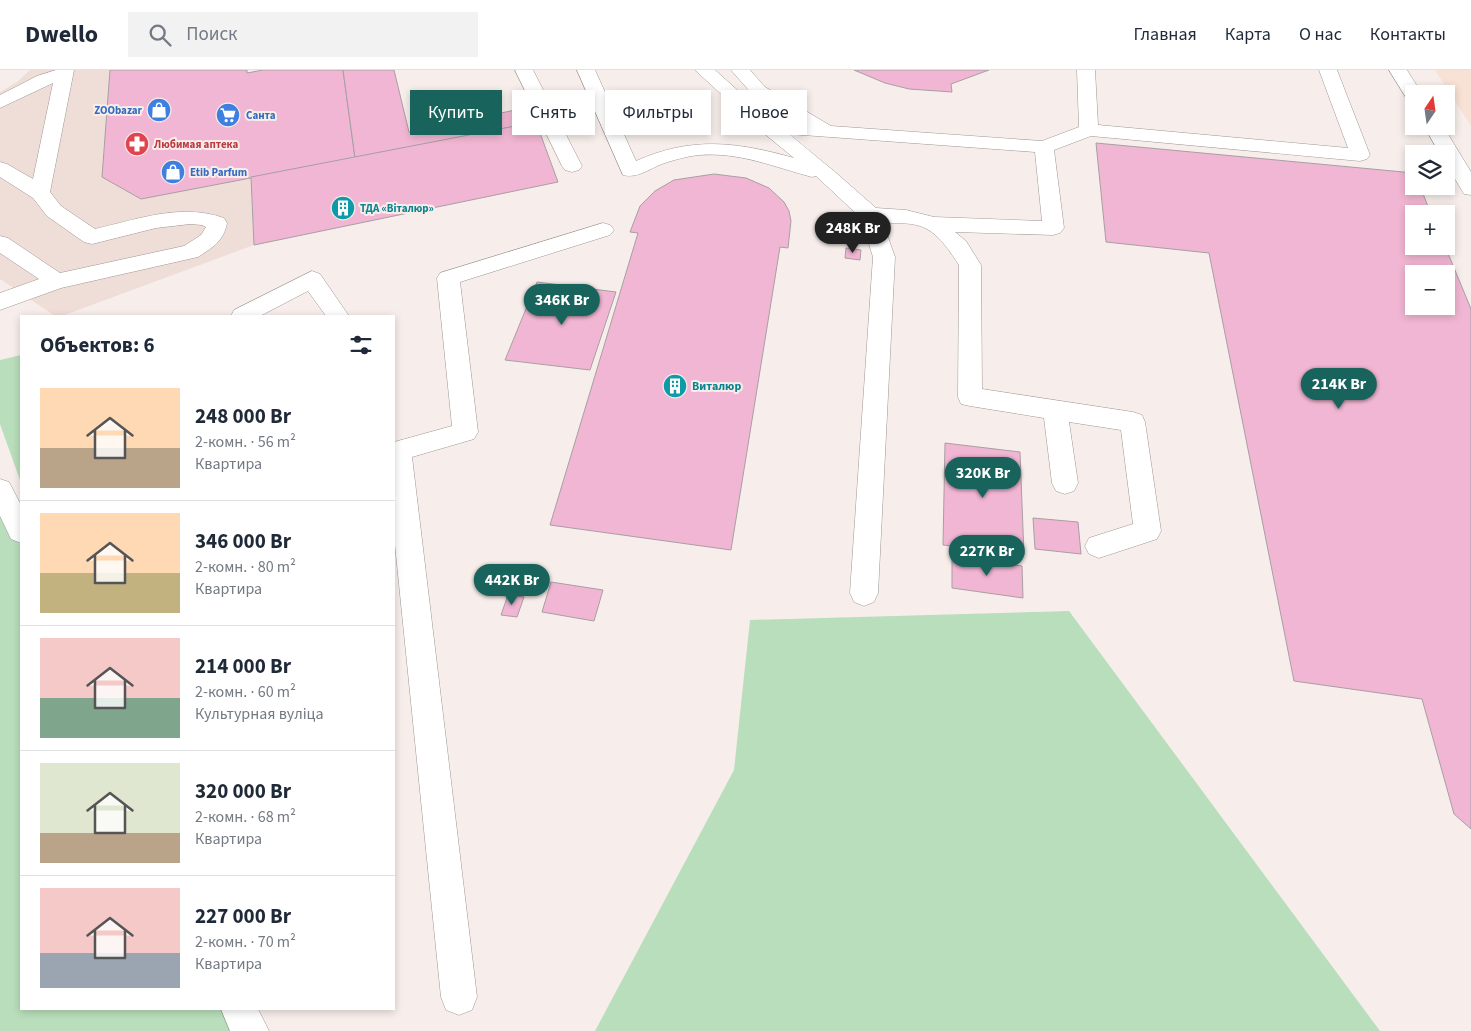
<!DOCTYPE html>
<html lang="ru">
<meta charset="utf-8">
<style>
body{margin:0;font-family:"Source Sans 3",sans-serif;background:#f2f2f3;color:#1f2937;height:100vh;display:flex;flex-direction:column;font-size:19px;white-space:nowrap}
*{box-sizing:border-box;margin:0}
p{font-size:16px;color:#747a83}
.icon{flex:none;width:28px;height:28px;fill:none;stroke:currentColor;stroke-width:2;stroke-linecap:round;stroke-linejoin:round}
.map{position:relative;flex:1;overflow:hidden}
.details{position:absolute;left:20px;top:245px;width:375px;height:695px;display:flex;flex-direction:column;background:#fff;border-radius:0px;box-shadow:0 2px 8px #0003}
.details>*{flex:none}
.guide{position:absolute;left:410px;top:20px;width:475px;height:45px;display:flex;gap:10px}
.needle{width:32px;rotate:13deg}
.buttons{position:absolute;left:1405px;top:15px;display:grid;gap:10px}
.buttons a{display:grid;place-items:center;width:50px;height:50px;border-radius:0px;background:#fff;box-shadow:0 2px 8px #0003;font-size:25px}
.price{position:absolute;translate:-50% -42px;padding:0 11px;border-radius:18px;background:#18645c;color:#fff;font-size:16px;line-height:32px;filter:drop-shadow(0 1px 2px #0008)}
.price::after{content:'';position:absolute;left:50%;top:30px;width:15px;height:11px;margin-left:-8px;background:inherit;clip-path:polygon(0 0,100% 0,50% 100%)}
.price.selected{background:#222;color:#fff}
ul{padding:0;list-style:none}
li{display:flex;align-items:center;gap:15px;height:125px;padding:0 20px}
li+li{border-top:1px solid #e0e1e3}
li span{display:grid;place-items:center;flex:none;width:140px;height:100px;border-radius:0px;color:#555}
li>.icon{margin-inline-start:auto}
span .icon{width:60px;height:60px;fill:#fffc;stroke-width:1}
li b{font-size:21px}
h2{display:flex;justify-content:space-between;align-items:center;height:60px;padding:0 20px;font-size:21px}
.pill{padding:0 18px;border-radius:0px;background:#fff;box-shadow:0 2px 8px #0003;font-size:18px;line-height:45px}
.pill.selected{background:#18645c;color:#fff}
header{display:flex;align-items:center;gap:30px;box-sizing:border-box;height:70px;padding:0 25px;background:#fff;border-bottom:1px solid #e0e1e3}
header strong{font-size:24px}
nav{display:flex;gap:28px;margin-inline-start:auto;font-size:18px}
.search{width:350px;height:45px;background:#f2f2f3;display:flex;align-items:center;gap:12px;box-sizing:border-box;padding:0 18px;border-radius:0px;color:#747a83;font-size:19px}
.map>svg:first-child{display:block}
.built{fill:#efded8}
.industrial{fill:#f8e1d5}
.green{fill:#b9debb}
.building{fill:#f1b6d3;stroke:#a79fa2;fill-rule:evenodd}
.lines{fill:none;stroke-linecap:round;stroke-linejoin:round}
.minor-casing{stroke:#9e9693;stroke-width:1}
.minor{fill:#fff;fill-rule:evenodd}
.labels{text-anchor:middle;dominant-baseline:central;stroke-width:4;stroke-linejoin:round;paint-order:stroke}
.far-shop-label{font-size:11px;font-weight:bold;fill:#366cbe;stroke:#f7eeeb;text-anchor:start}
.far-health-label{font-size:11px;font-weight:bold;fill:#be3a42;stroke:#f7eeeb;text-anchor:start}
.far-culture-label{font-size:11px;font-weight:bold;fill:#0d838f;stroke:#f7eeeb;text-anchor:start}
.culture-label{font-size:12px;font-weight:bold;fill:#0d838f;stroke:#f7eeeb;text-anchor:start}
</style>
<header>
<strong>Dwello</strong>
<div class="search"><svg class="icon" aria-label="search" viewBox="0 0 24 24"><circle cx="10" cy="10" r="6"/><path d="M15 15l6 6"/></svg>Поиск</div>
<nav><a>Главная</a><a>Карта</a><a>О нас</a><a>Контакты</a></nav>
</header>
<div class="map">
<svg width="1471" height="961" viewBox="0 0 1471 961">
<rect width="100%" height="100%" fill="#f7eeeb"/>
<!-- built -->
<path class="built" d="M30 0H247V3L263 0 251 107 254 175 62 246H55L0 209V22L17 12Z"/>
<!-- industrial -->
<path class="industrial" d="M1435 0H1471V56Z"/>
<!-- green -->
<g class="green">
<path d="M21 285V413L0 354V290Z"/>
<path d="M0 420 21 461V939H239L250 961H0Z"/>
<path d="M1069 541 1380 961H595L734 700 750 550Z"/>
</g>
<!-- building -->
<g class="building">
<path d="M110 0H247V3L263 0H343L355 88 141 129 102 107Z"/>
<path d="M343 0H394L409 62 530 37 536 52 355 88Z"/>
<path d="M854 0H989L951 14 952 22 909 19 885 13Z"/>
<path d="M536 52 558 112 254 175 251 107Z"/>
<path d="M1096 73 1414 103V116H1420L1431 144H1414V176H1445L1471 239V759L1454 744 1422 629 1294 611 1209 183 1106 172ZM1414 204H1446V236H1414Z"/>
<path d="M714 104 746 108 769 118 784 132 789 141 791 151 788 178 780 177 731 480 550 455 638 163 630 162 640 136 655 121 674 110Z"/>
<path d="M846 178 861 180 860 190 845 188Z"/>
<path d="M537 212 616 222 590 300 505 290Z"/>
<path d="M945 373 1020 382 1024 485 943 475Z"/>
<path d="M1033 448 1078 452 1081 484 1035 479Z"/>
<path d="M952 486 1022 496 1023 528 952 518Z"/>
<path d="M551 512 603 520 594 551 542 542Z"/>
<path d="M508 525 524 527 517 547 501 545Z"/>
</g>
<g class="lines">
<!-- minor casing -->
<g class="minor-casing">
<g id="minor">
<path d="M56 0H74L50 122 61 136 95 159C139 149 181 133 224 148L227 153C224 171 212 178 198 187L61 218 0 240V223L39 209 0 183V166L8 168 60 203 184 176 201 165 206 157 202 155 190 154 156 158 92 174 84 172 47 146 33 128 0 107V92L7 94 33 109 53 13 0 38V25L37 6Z"/>
<path d="M515 0H533L582 96 579 100 572 102 565 100 562 96Z"/>
<path d="M577 0H595L636 91C692 66 737 72 794 88L761 61 695 0H715L773 52 803 54 753 25 731 0H750L765 17 831 56 1042 71 1079 57 1077 0H1095L1098 55 1348 78 1319 0H1337L1370 85 1367 89 1360 91 1091 66 1054 80 1064 158 1060 163 1053 165 955 162 966 171 981 195 982 319 1133 342 1142 345 1145 352 1161 461 1157 469 1099 488 1089 484 1085 476 1089 468 1133 454 1121 360 1069 352 1078 413 1074 421 1065 424 1056 421 1052 413 1044 348 970 336 961 334 958 327 959 195C951 183 940 166 927 159 915 152 896 153 883 153L895 187 878 523 874 532 864 536 854 532 850 523 873 187 861 148 816 106 812 107C774 97 740 82 700 85 687 86 674 90 662 94 649 99 637 109 623 105ZM789 64 1035 82 1042 151 934 147 906 140 876 138 835 102Z"/>
<path d="M1389 0H1407L1422 24H1414V30L1407 29Z"/>
<path d="M1424 56H1443L1471 102V125L1464 124 1446 94V84H1440Z"/>
<path d="M603 153 610 155 614 160 610 165 460 212 478 362 474 369 412 387 477 927 472 940 459 945 446 940 441 927 394 465V372L452 356 437 208 440 203Z"/>
<path d="M312 201 320 204 349 246H326L308 221 260 246H231L234 240Z"/>
<path d="M0 409 9 412 21 435V473L11 469 0 446Z"/>
<path d="M221 939H258L269 961H230Z"/>
</g>
</g>
<!-- minor -->
<use href="#minor" class="minor"/>
</g>
<!-- icons -->
<defs>
<g id="shop-disc" transform="scale(1.25)"><circle r="9.5" fill="#3f7fe0" stroke="#f7eeeb"/><path d="M-5-2.5h2.3a2.7 3.5 0 0 1 5.4 0H5L5.5 6h-11ZM-1.5-2.5h3a1.5 2.3 0 0 0-3 0Z" fill="#fff"/></g>
<g id="supermarket-disc" transform="scale(1.25)"><circle r="9.5" fill="#3f7fe0" stroke="#f7eeeb"/><path d="M-6-5.5h2.5l.6 2H6L4.5 2H-2.5L-4.4-4H-6ZM-1.5 3.2a1.3 1.3 0 1 0 .1 0ZM3 3.2a1.3 1.3 0 1 0 .1 0Z" fill="#fff"/></g>
<g id="pharmacy-disc" transform="scale(1.25)"><circle r="9.5" fill="#e0444e" stroke="#f7eeeb"/><path d="M-2-6h4v4h4v4h-4v4h-4v-4h-4v-4h4Z" fill="#fff"/></g>
<g id="building-disc" transform="scale(1.25)"><circle r="9.5" fill="#0f9aa8" stroke="#f7eeeb"/><path d="M-4-6H4V6H1V3H-1V6H-4ZM-2.5-4.3h1.7v1.8h-1.7ZM.8-4.3h1.7v1.8H.8ZM-2.5-1h1.7V.8h-1.7ZM.8-1h1.7V.8H.8Z" fill="#fff"/></g>
</defs>
<g fill-rule="evenodd">
<use href="#shop-disc" x="159" y="40"/>
<use href="#supermarket-disc" x="228" y="45"/>
<use href="#pharmacy-disc" x="137" y="74"/>
<use href="#shop-disc" x="173" y="102"/>
<use href="#building-disc" x="343" y="138"/>
<use href="#building-disc" x="675" y="316"/>
</g>
<g class="labels">
<!-- far-shop labels -->
<g class="far-shop-label">
<text x="142" y="40" text-anchor="end">ZOObazar</text>
<text x="246" y="45">Санта</text>
<text x="190" y="102">Etib Parfum</text>
</g>
<!-- far-health labels -->
<g class="far-health-label">
<text x="154" y="74">Любимая аптека</text>
</g>
<!-- far-culture labels -->
<g class="far-culture-label">
<text x="360" y="138">ТДА «Віталюр»</text>
</g>
<!-- culture labels -->
<g class="culture-label">
<text x="692" y="316">Виталюр</text>
</g>
</g>
</svg>
<div class="buttons">
<a><svg class="needle" viewBox="-14 -14 28 28"><path d="M0-13l5 13h-10z" fill="#e53935"/><path d="M0 13l5-13h-10z" fill="#747a83"/></svg></a>
<a><svg class="icon" aria-label="layers" viewBox="0 0 24 24"><path d="M12 4l9 5-9 5-9-5zM3 14l9 5 9-5"/></svg></a>
<a>+</a>
<a>−</a>
</div>
<b class="price selected" style="left:853px;top:184px">248K Br</b>
<b class="price" style="left:562px;top:256px">346K Br</b>
<b class="price" style="left:1339px;top:340px">214K Br</b>
<b class="price" style="left:983px;top:429px">320K Br</b>
<b class="price" style="left:987px;top:507px">227K Br</b>
<b class="price" style="left:512px;top:536px">442K Br</b>
<div class="guide">
<a class="pill selected">Купить</a>
<a class="pill">Снять</a>
<a class="pill">Фильтры</a>
<a class="pill">Новое</a>
</div>
<section class="details">
<h2>Объектов: 6<svg class="icon" aria-label="filters" viewBox="0 0 24 24"><path d="M4 7h16M4 17h16"/><circle cx="9" cy="7" r="2"/><circle cx="15" cy="17" r="2"/></svg></h2>
<ul>
<li><span style="background:linear-gradient(#ffd9b3 60%,#b9a48a 0)"><svg class="icon" aria-label="home" viewBox="0 0 24 24"><path d="M3 11l9-7 9 7M6 9v11h12V9"/></svg></span><div><b>248 000 Br</b><p>2-комн. · 56 m²</p><p>Квартира</p></div></li>
<li><span style="background:linear-gradient(#ffd9b3 60%,#c2b280 0)"><svg class="icon" aria-label="home" viewBox="0 0 24 24"><path d="M3 11l9-7 9 7M6 9v11h12V9"/></svg></span><div><b>346 000 Br</b><p>2-комн. · 80 m²</p><p>Квартира</p></div></li>
<li><span style="background:linear-gradient(#f6c9c9 60%,#7fa58c 0)"><svg class="icon" aria-label="home" viewBox="0 0 24 24"><path d="M3 11l9-7 9 7M6 9v11h12V9"/></svg></span><div><b>214 000 Br</b><p>2-комн. · 60 m²</p><p>Культурная вуліца</p></div></li>
<li><span style="background:linear-gradient(#dfe7d0 70%,#b9a48a 0)"><svg class="icon" aria-label="home" viewBox="0 0 24 24"><path d="M3 11l9-7 9 7M6 9v11h12V9"/></svg></span><div><b>320 000 Br</b><p>2-комн. · 68 m²</p><p>Квартира</p></div></li>
<li><span style="background:linear-gradient(#f6c9c9 65%,#9aa5b1 0)"><svg class="icon" aria-label="home" viewBox="0 0 24 24"><path d="M3 11l9-7 9 7M6 9v11h12V9"/></svg></span><div><b>227 000 Br</b><p>2-комн. · 70 m²</p><p>Квартира</p></div></li>
</ul>
</section>
</div>
